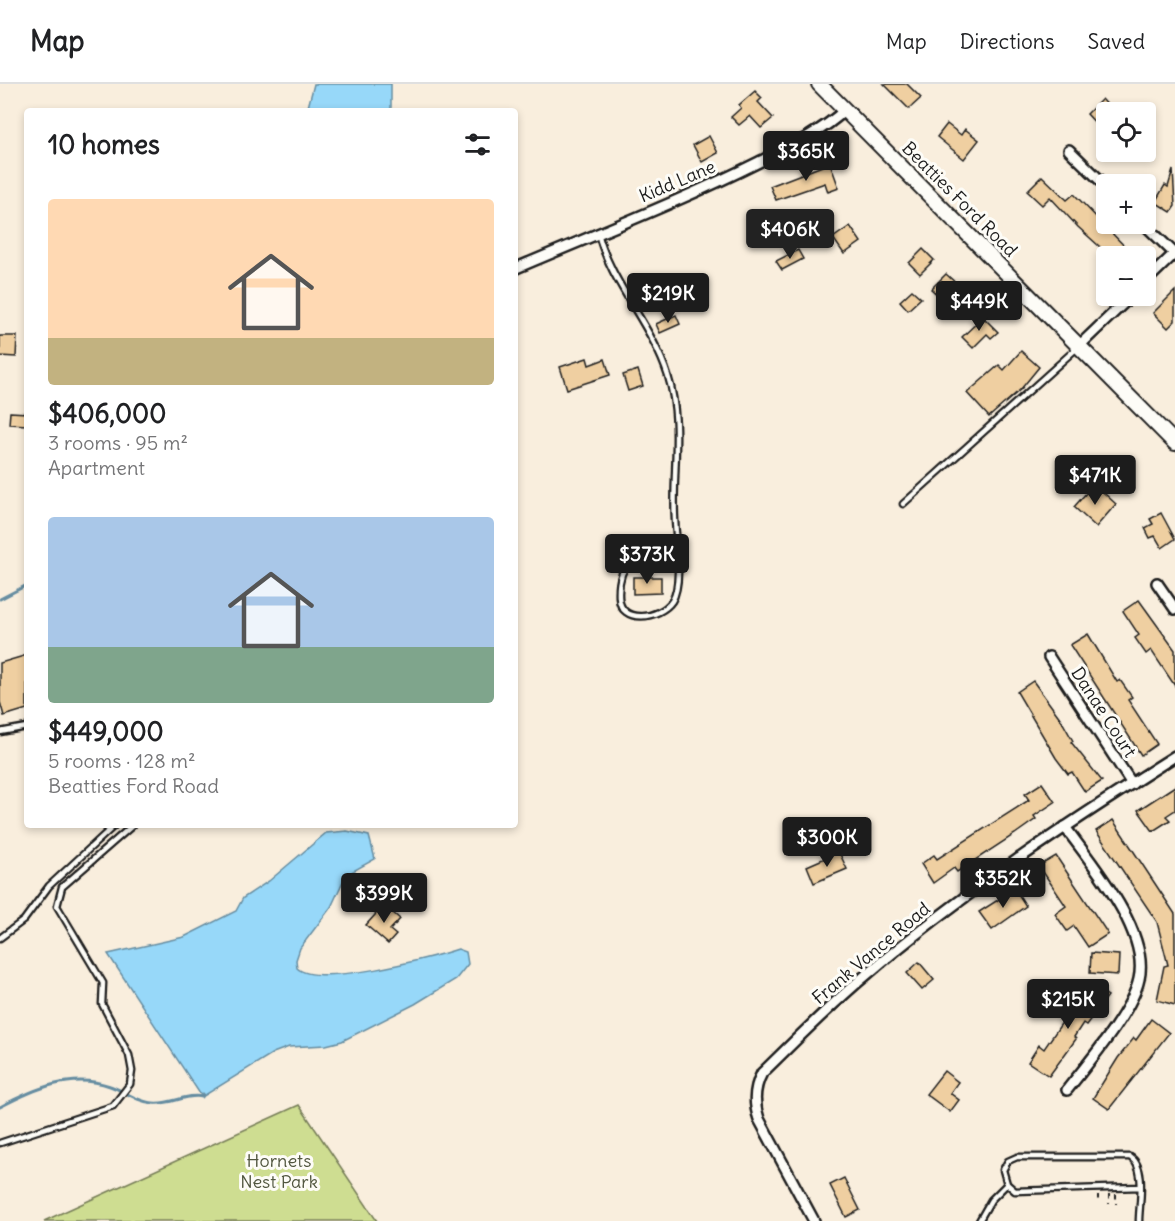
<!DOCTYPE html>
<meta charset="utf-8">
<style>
body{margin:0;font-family:Delius,sans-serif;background:#f6f6f6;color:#202124;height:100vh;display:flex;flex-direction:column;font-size:22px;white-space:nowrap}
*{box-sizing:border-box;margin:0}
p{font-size:20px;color:#757577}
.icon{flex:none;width:33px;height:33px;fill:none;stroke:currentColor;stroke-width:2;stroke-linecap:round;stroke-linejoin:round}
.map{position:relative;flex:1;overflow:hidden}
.drawer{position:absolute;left:24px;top:24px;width:494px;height:720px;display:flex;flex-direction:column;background:#fff;border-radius:6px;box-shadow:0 3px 9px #0003}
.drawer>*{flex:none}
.buttons{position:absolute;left:1096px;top:18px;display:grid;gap:12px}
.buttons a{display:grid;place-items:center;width:60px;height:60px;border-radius:6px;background:#fff;box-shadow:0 3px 9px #0003;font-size:30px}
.price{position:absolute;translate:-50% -51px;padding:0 14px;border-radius:6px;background:#1c1c1c;color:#fff;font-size:20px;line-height:39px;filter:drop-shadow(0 2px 3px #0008)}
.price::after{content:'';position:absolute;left:50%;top:36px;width:18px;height:14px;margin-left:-9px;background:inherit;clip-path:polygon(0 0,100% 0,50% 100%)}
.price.selected{background:#222;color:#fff}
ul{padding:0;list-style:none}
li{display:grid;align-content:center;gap:12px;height:318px;padding:0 24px}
li span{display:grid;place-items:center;height:186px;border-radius:6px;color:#555}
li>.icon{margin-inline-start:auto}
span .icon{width:108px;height:108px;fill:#fffc;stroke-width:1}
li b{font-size:26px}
h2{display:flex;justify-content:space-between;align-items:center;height:72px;padding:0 24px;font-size:26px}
header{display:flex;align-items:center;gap:36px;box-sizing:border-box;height:84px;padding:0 30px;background:#fff;border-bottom:2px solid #e0e0e0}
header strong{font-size:28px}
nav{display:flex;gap:33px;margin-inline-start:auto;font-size:21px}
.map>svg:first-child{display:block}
.green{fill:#cedd91;stroke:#757c56;stroke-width:1.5}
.water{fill:#97d8f9;stroke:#668da1;stroke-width:1.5}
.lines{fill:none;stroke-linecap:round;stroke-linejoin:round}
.stream{stroke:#668da1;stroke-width:3}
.building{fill:#efcfa1;stroke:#1c1c1c;stroke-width:1.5}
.service-casing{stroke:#1c1c1c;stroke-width:9}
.minor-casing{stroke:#1c1c1c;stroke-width:14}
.secondary-casing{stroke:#1c1c1c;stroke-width:18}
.path{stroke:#1c1c1c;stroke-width:2;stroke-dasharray:4.5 4.5;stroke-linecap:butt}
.service{stroke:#fdfcf7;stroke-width:4.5}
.minor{stroke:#fdfcf7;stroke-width:9}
.secondary{stroke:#fdfcf7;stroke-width:14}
.labels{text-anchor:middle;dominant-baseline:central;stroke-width:6;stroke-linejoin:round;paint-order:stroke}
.street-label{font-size:18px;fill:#1c1c1c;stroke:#fdfcf7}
.park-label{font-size:18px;fill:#51563f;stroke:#fdfcf7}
</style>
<header>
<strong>Map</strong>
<nav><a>Map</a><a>Directions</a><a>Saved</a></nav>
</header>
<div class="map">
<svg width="1175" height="1137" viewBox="0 0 1175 1137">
<rect width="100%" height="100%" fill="#f9eedd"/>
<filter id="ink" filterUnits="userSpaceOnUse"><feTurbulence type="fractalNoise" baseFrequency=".0167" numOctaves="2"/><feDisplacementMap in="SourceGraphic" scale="12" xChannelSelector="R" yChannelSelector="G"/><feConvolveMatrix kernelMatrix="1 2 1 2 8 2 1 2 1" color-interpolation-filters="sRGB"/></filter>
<g filter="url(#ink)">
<!-- green -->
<path class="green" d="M299 1021 377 1137H44Z"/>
<!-- water -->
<g class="water">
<path d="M314 0H391V27H307Z"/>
<path d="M347 747 369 752 375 775 346 791 331 823 300 864 296 876 297 884C318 904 431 874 458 865L466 868 468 880 456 895 415 920 342 957 326 961 289 963 273 969 202 1013 108 870 184 853 236 827 243 814 269 797 326 749Z"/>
</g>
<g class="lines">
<!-- stream -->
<g class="stream">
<path d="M0 515 27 501"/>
<path d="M0 1023C34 1005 72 988 110 1002 125 1007 137 1018 153 1019 171 1021 188 1009 202 1013L203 1010"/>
</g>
</g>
<!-- building -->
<g class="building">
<path d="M884 0H907L921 14 909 25Z"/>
<path d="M755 7 762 14 758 18 773 34 761 44 750 32 739 41 731 33 741 24 739 21Z"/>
<path d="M1102 15 1113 27 1107 28V39L1101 45 1087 30Z"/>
<path d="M947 40 961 51 965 45 979 56 964 75 937 53Z"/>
<path d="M709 52 718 69 702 78 693 61Z"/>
<path d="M830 79 839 104 828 108 825 99 776 116 770 102Z"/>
<path d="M1173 86 1175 122 1171 128 1155 118 1165 101 1168 103Z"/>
<path d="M1042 92 1067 116 1074 110 1134 172H1110L1078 143 1050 113 1042 121 1027 107Z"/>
<path d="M850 142 861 158 844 170 833 154Z"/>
<path d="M923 165 934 176 920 190 909 179Z"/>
<path d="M798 166 803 175 782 186 776 177Z"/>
<path d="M946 190 958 201 943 216 931 205Z"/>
<path d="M912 206 921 214 908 226 900 217Z"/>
<path d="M1175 207V237L1168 244 1153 229Z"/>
<path d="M676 231 680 240 660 249 656 240Z"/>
<path d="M983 233 998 248 991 254 987 250 973 264 962 253Z"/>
<path d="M0 252H17L16 273 0 272Z"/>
<path d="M1021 267 1039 283 1021 305 989 333 967 309 999 281 1004 286Z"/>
<path d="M587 274 589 281 605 275 610 291 567 305 560 283Z"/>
<path d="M638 286 643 302 628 307 623 291Z"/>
<path d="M10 328 27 329V341L9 340Z"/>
<path d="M1094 400 1116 420 1096 443 1074 423Z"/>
<path d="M1161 429 1175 455 1162 464 1155 452 1150 454 1145 444 1153 440 1150 435Z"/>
<path d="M633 493H661V509L633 510Z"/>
<path d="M1139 516 1175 566V602L1151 566 1146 570 1135 554 1139 551 1123 527Z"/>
<path d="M1088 550 1117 598 1120 596 1132 613 1128 616 1157 660 1141 671 1070 561Z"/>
<path d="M27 571V625L4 632 0 618V579Z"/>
<path d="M1033 597 1060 634 1073 657 1071 658 1102 697 1085 708 1072 688 1068 690 1056 674 1017 608Z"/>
<path d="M1042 699 1055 718 1034 732 1036 735 1015 750 957 788 954 784 933 799 921 780 934 771 937 775 1029 716 1025 710Z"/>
<path d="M1175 702V726L1166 732 1170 736 1153 747 1138 726Z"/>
<path d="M1113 736 1175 830V921L1157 916 1164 882 1168 881 1157 838 1096 747Z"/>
<path d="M839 768 847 785 814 799 807 782Z"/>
<path d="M1056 772 1108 850 1088 863 1074 842 1067 847 1055 830 1066 822 1039 782Z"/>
<path d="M1015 805 1026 822 992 846 979 828Z"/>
<path d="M384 821 400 835 390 846 396 851 388 860 366 841Z"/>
<path d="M1091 869 1119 871 1118 891 1090 889Z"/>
<path d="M919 878 934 896 922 906 907 889Z"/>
<path d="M1089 899 1108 912 1086 941 1083 939 1074 953 1076 955 1049 992 1028 978 1039 961 1044 965 1063 937 1059 935 1070 919 1074 921Z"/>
<path d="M1151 935 1169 949 1109 1025 1093 1014 1118 974 1134 954 1136 956Z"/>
<path d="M944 987 958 998 950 1009 959 1016 950 1028 926 1010Z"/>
<path d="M844 1094 860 1126 846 1133 830 1101Z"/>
</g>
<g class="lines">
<!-- service casing -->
<g class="service-casing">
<g id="service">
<path d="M598 149C611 200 652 241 668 292 683 339 672 388 675 436 676 457 683 500 672 517 660 535 620 541 619 513 617 471 643 469 676 456"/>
<path d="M903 420 1077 264"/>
<path d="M0 648 27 643"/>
<path d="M0 854 24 836 49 802 115 741"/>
<path d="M0 1059 113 1022 130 1000 132 987 129 971 102 920 103 899 57 822 62 803 133 741"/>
<path d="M979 1137 991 1116 1007 1100"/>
<path d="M1139 1137C1139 1119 1147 1083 1130 1073H1017L1008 1077 1003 1086 1007 1100 1015 1107 1140 1103"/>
</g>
</g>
<!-- minor casing -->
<g class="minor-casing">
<g id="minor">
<path d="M1069 66 1107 103"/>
<path d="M1144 140 1175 170"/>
<path d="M514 185C596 150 679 118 759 78 789 63 820 49 845 26"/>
<path d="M1146 197 1175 169"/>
<path d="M1080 261 1131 212"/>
<path d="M1157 499 1175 525"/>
<path d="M1049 573 1132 700"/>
<path d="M1065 743C1092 780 1150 848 1139 895 1132 928 1088 979 1067 1006"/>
<path d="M814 1137 759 1035C753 1018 754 1004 762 989 796 956 829 922 865 892 961 810 1069 739 1175 672"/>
</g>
</g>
<!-- secondary casing -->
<g class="secondary-casing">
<path id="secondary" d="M819 0 1175 359"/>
</g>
<!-- path -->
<g class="path">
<path d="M1109 1110V1120"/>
<path d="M1116 1110V1120"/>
<path d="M1098 1111V1120"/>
</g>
<!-- service -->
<use href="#service" class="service"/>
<!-- minor -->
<use href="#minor" class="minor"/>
<!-- secondary -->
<use href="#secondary" class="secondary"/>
</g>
</g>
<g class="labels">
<!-- street labels -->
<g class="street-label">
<text transform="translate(677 97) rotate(-23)">Kidd Lane</text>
<text transform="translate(960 115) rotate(45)">Beatties Ford Road</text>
<text transform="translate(1104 628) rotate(57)">Danae Court</text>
<text transform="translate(871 869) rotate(-40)">Frank Vance Road</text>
</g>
<!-- park labels -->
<g class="park-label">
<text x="279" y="1076">Hornets<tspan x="279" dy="21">Nest Park</tspan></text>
</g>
</g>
</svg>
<div class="buttons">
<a><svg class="icon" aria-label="locate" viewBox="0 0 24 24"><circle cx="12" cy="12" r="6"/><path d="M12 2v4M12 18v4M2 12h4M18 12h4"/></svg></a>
<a>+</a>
<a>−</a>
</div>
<b class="price" style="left:806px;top:98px">$365K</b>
<b class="price selected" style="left:790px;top:176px">$406K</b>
<b class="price" style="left:668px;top:240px">$219K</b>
<b class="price" style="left:979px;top:248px">$449K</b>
<b class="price" style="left:1095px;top:422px">$471K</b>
<b class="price" style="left:647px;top:501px">$373K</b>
<b class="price" style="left:827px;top:784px">$300K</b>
<b class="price" style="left:1003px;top:825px">$352K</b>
<b class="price" style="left:384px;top:840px">$399K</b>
<b class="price" style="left:1068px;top:946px">$215K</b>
<section class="drawer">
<h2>10 homes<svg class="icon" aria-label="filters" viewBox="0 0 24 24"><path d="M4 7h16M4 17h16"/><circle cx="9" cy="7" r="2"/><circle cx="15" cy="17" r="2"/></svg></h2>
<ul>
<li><span style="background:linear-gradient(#ffd9b3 75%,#c2b280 0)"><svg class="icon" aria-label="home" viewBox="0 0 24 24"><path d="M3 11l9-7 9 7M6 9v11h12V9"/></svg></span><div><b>$406,000</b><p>3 rooms · 95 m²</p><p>Apartment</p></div></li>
<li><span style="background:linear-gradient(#a9c7e8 70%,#7fa58c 0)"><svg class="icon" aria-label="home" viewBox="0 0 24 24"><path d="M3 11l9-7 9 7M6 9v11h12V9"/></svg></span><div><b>$449,000</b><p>5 rooms · 128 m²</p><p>Beatties Ford Road</p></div></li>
</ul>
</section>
</div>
